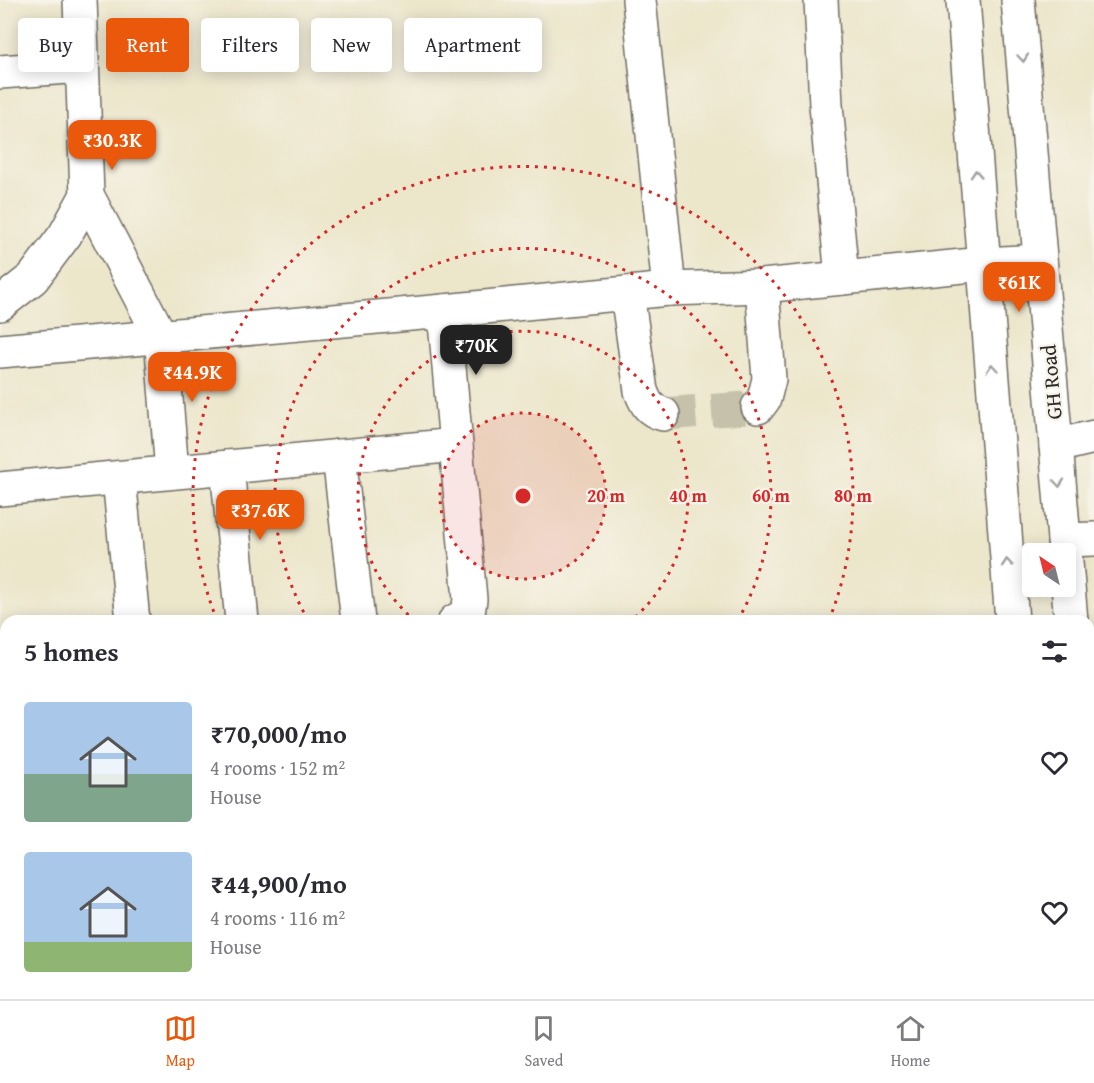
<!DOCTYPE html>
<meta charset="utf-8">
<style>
body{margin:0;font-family:"Gentium Book Plus",serif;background:#f2f2f3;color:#2b2b33;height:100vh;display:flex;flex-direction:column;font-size:22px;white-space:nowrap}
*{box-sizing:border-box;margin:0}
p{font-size:20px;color:#7c7c81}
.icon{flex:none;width:33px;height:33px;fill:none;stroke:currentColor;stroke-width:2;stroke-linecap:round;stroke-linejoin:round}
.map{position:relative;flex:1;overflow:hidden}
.panel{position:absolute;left:0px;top:615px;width:1095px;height:384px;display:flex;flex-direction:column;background:#fff;border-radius:18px 18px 0 0;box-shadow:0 3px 15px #0003}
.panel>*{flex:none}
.guide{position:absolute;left:18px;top:18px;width:600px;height:54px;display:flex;gap:12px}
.needle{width:39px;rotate:325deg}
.controls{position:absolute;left:1022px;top:543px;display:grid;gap:12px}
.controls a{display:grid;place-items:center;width:54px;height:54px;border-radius:6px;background:#fff;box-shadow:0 3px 15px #0003;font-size:30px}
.price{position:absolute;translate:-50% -51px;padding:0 14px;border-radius:12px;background:#ea580c;color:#fff;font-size:20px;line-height:39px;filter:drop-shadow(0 2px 3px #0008)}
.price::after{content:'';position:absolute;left:50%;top:36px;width:18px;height:14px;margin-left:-9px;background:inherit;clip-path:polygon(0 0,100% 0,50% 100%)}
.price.active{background:#222;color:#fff}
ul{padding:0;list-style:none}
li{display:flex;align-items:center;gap:18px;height:150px;padding:0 24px}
li span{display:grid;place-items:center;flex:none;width:168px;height:120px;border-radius:6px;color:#555}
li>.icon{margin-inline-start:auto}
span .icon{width:72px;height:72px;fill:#fffc;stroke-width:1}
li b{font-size:26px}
h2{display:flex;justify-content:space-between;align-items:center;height:72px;padding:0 24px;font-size:26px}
.pill{padding:0 21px;border-radius:6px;background:#fff;box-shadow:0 3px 15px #0003;font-size:21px;line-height:54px}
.pill.active{background:#ea580c;color:#fff}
.tab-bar{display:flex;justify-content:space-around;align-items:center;height:84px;border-top:2px solid #e1e1e2;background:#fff;font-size:16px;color:#7c7c81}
.tab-bar a{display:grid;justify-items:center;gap:3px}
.tab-bar .active{color:#ea580c}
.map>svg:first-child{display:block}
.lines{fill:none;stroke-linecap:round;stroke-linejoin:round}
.minor-tunnel{stroke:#c5c1ab;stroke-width:33;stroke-dasharray:33 16;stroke-linecap:butt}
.minor-casing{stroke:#6f6c63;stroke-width:36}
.major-casing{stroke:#6f6c63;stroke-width:36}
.minor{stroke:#fff;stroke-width:33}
.major{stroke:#fff;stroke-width:33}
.oneway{stroke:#a0a0a0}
.ring{fill:none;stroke:#d62828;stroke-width:3;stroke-dasharray:3 6}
.labels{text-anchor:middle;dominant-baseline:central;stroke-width:4.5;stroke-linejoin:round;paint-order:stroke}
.street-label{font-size:21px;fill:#2b2b2b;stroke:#f7f3e8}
.centre{fill:#d62828;stroke:#f7f3e8;stroke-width:3}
.ring-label{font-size:18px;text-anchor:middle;font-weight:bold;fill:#d62828;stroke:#f7f3e8;stroke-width:4.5;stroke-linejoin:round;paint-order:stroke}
</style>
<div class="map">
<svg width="1094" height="999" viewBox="0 0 1094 999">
<rect width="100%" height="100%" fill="#f7f3e8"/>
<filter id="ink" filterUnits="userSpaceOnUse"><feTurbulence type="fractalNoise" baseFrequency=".0167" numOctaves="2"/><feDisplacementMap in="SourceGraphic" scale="12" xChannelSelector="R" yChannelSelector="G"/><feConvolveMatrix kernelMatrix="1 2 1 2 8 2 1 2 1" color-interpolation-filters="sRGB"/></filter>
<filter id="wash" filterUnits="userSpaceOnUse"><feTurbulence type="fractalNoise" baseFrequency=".008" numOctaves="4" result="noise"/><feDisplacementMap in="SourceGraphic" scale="24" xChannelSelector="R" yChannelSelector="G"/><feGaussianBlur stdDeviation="1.35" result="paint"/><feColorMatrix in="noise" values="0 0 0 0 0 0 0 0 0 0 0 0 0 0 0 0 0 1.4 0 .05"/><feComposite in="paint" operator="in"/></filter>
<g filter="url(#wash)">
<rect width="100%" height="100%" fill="#ece6cb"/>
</g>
<g filter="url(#ink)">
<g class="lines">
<!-- minor-tunnel -->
<path class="minor-tunnel" d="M663 414 758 407"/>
<!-- minor casing -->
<g class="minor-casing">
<g id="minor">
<path d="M80 0 87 195 161 337 172 472"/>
<path d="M639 0 669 289"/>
<path d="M821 0 826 105 842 278"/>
<path d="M0 72 82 66"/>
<path d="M627 293 641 391C646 404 649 410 663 414"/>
<path d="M0 304 33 278 65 235 87 195"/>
<path d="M444 311 456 445"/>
<path d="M0 351 444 311 669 289 762 286 983 264 1040 261"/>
<path d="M758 407 764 399 769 379 762 286"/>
<path d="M1056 446 1094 437"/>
<path d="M339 456 358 621"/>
<path d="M227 467 242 621"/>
<path d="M119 478 133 621"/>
<path d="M0 489 456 445 470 599 468 614 455 621"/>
<path d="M1064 540 1094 539"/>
<path d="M0 667 6 666"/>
<path d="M0 991 6 990"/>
<path d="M292 999 358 993"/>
</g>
</g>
<!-- major casing -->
<g class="major-casing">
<g id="major">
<path d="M963 0 1012 621"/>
<path d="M1018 0 1071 621"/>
<path d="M1089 729 1094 748"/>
<path d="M1089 806 1094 807"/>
<path d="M1089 989 1094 988"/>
<path d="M1028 993 1029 999"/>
</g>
</g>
<!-- minor -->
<use href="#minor" class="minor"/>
<!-- major -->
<use href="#major" class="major"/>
</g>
<!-- one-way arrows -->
<defs><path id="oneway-chevron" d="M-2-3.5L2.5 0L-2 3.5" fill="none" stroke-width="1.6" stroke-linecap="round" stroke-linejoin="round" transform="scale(1.5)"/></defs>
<g class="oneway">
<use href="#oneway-chevron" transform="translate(1023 58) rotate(85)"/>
<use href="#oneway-chevron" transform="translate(976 174) rotate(-94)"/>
<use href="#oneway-chevron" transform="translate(992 368) rotate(-95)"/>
<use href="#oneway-chevron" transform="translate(1059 483) rotate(85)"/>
<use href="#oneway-chevron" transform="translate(1007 563) rotate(-95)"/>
</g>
</g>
<!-- distance rings -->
<circle cx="523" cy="496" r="83" fill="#d62828" fill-opacity=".12"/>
<g class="ring">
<circle cx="523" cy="496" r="83"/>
<path d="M415 621A165 165 0 1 1 631 621"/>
<path d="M308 620A248 248 0 1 1 738 620"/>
<path d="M217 620A330 330 0 1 1 829 620"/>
</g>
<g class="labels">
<!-- street labels -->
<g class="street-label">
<text transform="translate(1051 382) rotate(-95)">GH Road</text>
</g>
</g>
<circle cx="523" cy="496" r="9" class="centre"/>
<g class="ring-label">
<text x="606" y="502">20 m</text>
<text x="688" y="502">40 m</text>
<text x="771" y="502">60 m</text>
<text x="853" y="502">80 m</text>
</g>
</svg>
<div class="controls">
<a><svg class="needle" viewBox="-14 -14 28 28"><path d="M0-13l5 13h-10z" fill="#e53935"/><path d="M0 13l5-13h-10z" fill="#7c7c81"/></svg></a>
</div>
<b class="price" style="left:112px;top:171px">₹30.3K</b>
<b class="price" style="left:1019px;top:313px">₹61K</b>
<b class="price active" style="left:476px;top:376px">₹70K</b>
<b class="price" style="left:192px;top:403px">₹44.9K</b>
<b class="price" style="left:260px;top:541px">₹37.6K</b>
<div class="guide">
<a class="pill">Buy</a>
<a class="pill active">Rent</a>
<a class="pill">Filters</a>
<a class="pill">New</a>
<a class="pill">Apartment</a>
</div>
<section class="panel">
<h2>5 homes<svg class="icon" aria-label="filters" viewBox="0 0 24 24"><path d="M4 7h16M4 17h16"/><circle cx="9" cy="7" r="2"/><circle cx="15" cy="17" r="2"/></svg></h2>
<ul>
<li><span style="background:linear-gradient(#a9c7e8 60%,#7fa58c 0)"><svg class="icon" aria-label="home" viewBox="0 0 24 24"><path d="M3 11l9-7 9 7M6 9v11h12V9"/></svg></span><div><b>₹70,000/mo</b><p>4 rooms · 152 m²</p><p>House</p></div><svg class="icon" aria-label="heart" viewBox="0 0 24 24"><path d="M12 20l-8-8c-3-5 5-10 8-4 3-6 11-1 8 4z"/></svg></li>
<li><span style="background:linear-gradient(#a9c7e8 75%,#8fb573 0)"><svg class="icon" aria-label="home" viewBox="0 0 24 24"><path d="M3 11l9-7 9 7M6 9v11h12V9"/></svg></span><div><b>₹44,900/mo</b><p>4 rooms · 116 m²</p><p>House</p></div><svg class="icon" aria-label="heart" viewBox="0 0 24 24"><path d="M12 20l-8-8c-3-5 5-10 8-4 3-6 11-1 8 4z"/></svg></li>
</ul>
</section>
</div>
<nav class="tab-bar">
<a class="active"><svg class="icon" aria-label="map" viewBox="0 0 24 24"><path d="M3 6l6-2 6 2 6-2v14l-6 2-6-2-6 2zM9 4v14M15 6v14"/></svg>Map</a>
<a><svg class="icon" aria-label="saved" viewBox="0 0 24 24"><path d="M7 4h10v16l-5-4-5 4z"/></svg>Saved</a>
<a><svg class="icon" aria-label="home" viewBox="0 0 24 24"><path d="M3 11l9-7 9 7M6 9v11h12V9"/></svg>Home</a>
</nav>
